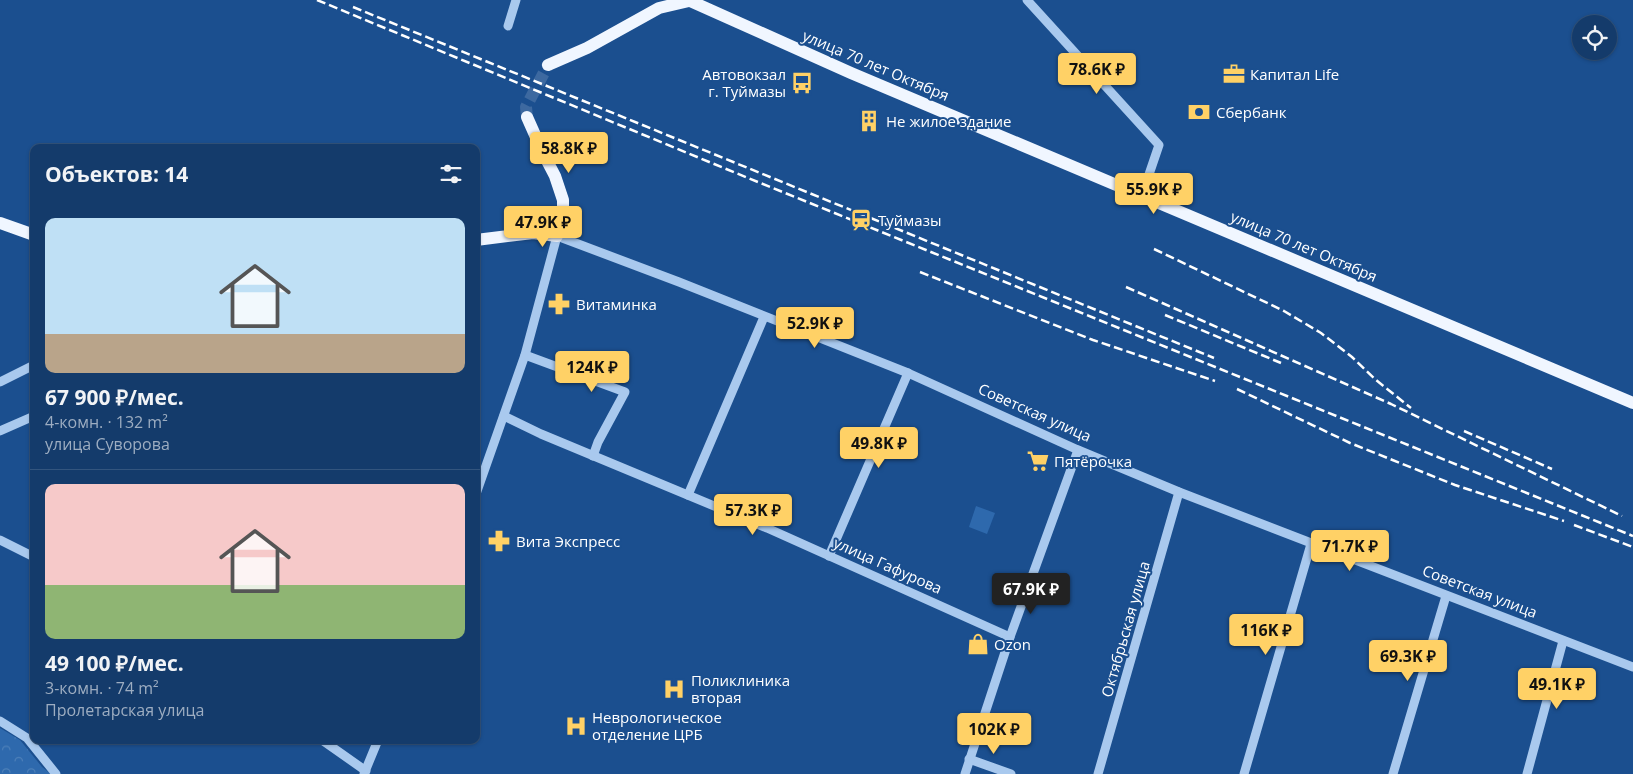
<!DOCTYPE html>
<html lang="ru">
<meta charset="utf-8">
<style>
body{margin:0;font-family:"Open Sans",sans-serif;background:#214673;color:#f1f3f6;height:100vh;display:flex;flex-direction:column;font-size:19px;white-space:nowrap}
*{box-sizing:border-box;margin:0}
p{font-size:16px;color:#9dadc1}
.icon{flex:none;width:28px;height:28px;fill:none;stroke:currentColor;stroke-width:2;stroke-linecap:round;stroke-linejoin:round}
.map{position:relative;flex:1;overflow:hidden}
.panel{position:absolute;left:30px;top:144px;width:450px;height:600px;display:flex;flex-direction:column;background:#143b6b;border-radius:10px;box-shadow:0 1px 4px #0004,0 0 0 1px #33557e}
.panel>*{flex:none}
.buttons{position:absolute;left:1572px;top:15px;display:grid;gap:10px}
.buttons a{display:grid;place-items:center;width:45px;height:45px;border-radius:50%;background:#143b6b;box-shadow:0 1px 4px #0004,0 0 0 1px #33557e;font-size:25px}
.price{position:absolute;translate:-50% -42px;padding:0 11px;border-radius:5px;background:#ffd166;color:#111;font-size:16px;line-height:32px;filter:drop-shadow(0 1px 2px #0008)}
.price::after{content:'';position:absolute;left:50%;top:30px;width:15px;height:11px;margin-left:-8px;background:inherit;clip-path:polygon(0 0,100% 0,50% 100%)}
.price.current{background:#222;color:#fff}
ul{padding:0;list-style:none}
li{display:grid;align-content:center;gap:10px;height:265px;padding:0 15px}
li+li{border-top:1px solid #33557e}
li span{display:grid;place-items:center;height:155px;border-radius:10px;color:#555}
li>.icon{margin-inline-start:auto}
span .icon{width:90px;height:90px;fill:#fffc;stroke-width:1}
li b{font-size:21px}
h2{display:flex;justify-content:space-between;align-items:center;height:60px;padding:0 15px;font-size:21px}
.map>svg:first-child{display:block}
.forest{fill:url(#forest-crowns)}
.green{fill:#2e69ad}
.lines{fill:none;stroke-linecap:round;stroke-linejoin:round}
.major-tunnel{stroke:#3d69a0;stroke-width:12;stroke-dasharray:12 6;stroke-linecap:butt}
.minor{stroke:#a9c9ee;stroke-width:9}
.major{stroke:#f0f6ff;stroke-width:12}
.rail{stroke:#fff;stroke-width:2.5;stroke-dasharray:9 4;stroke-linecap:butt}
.labels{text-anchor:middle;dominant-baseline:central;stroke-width:4;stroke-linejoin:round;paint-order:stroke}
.street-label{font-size:15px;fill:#fff;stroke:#1b4f8f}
.poi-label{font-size:15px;fill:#fff;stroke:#1b4f8f;text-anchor:start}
</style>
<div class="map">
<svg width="1633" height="774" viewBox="0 0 1633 774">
<defs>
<pattern id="forest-crowns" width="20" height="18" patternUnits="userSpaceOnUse" patternTransform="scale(1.25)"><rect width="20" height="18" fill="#2e69ad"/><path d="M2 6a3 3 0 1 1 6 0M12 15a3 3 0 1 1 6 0" fill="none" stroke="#4d80b9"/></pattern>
</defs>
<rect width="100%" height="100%" fill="#1b4f8f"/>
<!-- forest -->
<path class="forest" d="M0 728 20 740 42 767 51 774H0Z"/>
<!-- green -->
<path class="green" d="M976 506 995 513 987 534 969 527Z"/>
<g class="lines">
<!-- major-tunnel -->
<path class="major-tunnel" d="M527 117 526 107 548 65"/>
<!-- minor -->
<g class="minor">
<path d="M1027 0 1159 145 1142 195"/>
<path d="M508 26 516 0"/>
<path d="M525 355 625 392 598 442 593 456"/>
<path d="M0 382 34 365"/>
<path d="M504 416 541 434 767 528 1010 637"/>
<path d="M0 431 34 416"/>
<path d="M476 494 525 355 557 236 679 282 908 373 1078 450 1179 492 1633 667"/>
<path d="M688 495 764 317"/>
<path d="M0 540 34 557"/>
<path d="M829 556 908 373"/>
<path d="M0 721 27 738 56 774"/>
<path d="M322 740 366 771"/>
<path d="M969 759 1011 774"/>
<path d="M364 774 378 740"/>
<path d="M965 774 1010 637 1078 450"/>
<path d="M1098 774 1179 492"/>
<path d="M1244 774 1311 544"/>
<path d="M1393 774 1446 596"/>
<path d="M1527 774 1563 641"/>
</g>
<!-- major -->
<g class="major">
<path d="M688 0 851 73 1633 403"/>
<path d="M548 65 587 48 659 8 689 1"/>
<path d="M0 223 34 235"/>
<path d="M476 240 533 233 557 236 563 217V200L555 176 543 153 527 117"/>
</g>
<!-- rail -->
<g class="rail">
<path d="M317 0 748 178 1633 536"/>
<path d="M353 7 1214 358"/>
<path d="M1154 249 1284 311 1321 333 1352 357 1376 380 1411 408"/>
<path d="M920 272 1093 340 1215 381"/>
<path d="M1126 287 1391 404 1622 516"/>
<path d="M1165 315 1281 363"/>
<path d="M1237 389 1350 443 1455 485 1564 521"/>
<path d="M1464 431 1552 469"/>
<path d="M1574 525 1633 547"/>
</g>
</g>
<!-- icons -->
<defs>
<g id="office-bare" transform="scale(1.725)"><path d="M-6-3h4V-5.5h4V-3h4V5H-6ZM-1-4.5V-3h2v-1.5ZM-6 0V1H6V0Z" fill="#ffd166" stroke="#1b4f8f" stroke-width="2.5" paint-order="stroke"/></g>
<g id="bus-bare" transform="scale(1.725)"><path d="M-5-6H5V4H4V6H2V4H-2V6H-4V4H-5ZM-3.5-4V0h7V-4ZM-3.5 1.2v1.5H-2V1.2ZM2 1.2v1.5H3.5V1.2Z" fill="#ffd166" stroke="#1b4f8f" stroke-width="2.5" paint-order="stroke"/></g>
<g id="bank-bare" transform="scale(1.725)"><path d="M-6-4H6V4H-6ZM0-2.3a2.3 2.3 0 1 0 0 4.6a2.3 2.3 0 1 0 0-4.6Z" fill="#ffd166" stroke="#1b4f8f" stroke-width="2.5" paint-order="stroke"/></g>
<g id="building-bare" transform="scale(1.725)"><path d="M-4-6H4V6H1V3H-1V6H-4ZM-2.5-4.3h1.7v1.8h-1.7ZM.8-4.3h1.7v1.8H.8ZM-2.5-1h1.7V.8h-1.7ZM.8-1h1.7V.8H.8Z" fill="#ffd166" stroke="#1b4f8f" stroke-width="2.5" paint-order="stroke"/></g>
<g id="station-bare" transform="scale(1.725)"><path d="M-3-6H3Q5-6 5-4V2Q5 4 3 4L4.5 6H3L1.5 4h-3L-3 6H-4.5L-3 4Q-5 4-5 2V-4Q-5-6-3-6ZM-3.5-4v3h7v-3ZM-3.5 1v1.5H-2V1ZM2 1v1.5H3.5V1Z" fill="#ffd166" stroke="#1b4f8f" stroke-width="2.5" paint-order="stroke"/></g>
<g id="pharmacy-bare" transform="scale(1.725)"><path d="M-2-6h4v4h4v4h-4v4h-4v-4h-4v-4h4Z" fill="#ffd166" stroke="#1b4f8f" stroke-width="2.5" paint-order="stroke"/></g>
<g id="supermarket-bare" transform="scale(1.725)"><path d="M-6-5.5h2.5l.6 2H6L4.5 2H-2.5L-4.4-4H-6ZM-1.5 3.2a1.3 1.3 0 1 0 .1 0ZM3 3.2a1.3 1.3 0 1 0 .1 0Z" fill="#ffd166" stroke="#1b4f8f" stroke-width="2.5" paint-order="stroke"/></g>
<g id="shop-bare" transform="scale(1.725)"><path d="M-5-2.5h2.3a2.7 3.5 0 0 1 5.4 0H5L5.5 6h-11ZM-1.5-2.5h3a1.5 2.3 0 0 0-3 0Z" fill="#ffd166" stroke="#1b4f8f" stroke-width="2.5" paint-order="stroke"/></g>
<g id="hospital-bare" transform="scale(1.725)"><path d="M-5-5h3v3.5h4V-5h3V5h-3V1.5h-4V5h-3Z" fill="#ffd166" stroke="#1b4f8f" stroke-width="2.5" paint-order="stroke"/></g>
</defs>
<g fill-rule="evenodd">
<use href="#office-bare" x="1234" y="74"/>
<use href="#bus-bare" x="802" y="83"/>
<use href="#bank-bare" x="1199" y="112"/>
<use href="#building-bare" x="869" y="121"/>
<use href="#station-bare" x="861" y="220"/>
<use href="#pharmacy-bare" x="559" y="304"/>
<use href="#supermarket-bare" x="1038" y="461"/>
<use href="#pharmacy-bare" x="499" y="541"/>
<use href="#shop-bare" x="978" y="644"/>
<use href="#hospital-bare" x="674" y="689"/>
<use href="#hospital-bare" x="576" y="726"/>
</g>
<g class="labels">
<!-- street labels -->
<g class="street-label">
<text transform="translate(876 65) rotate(23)">улица 70 лет Октября</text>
<text transform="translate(1304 246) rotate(23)">улица 70 лет Октября</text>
<text transform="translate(1035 412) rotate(24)">Советская улица</text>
<text transform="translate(888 565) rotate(24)">улица Гафурова</text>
<text transform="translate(1480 591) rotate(21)">Советская улица</text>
<text transform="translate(1125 629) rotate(-74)">Октябрьская улица</text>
</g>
<!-- poi labels -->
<g class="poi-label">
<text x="786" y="74" text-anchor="end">Автовокзал<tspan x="786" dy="17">г. Туймазы</tspan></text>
<text x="1250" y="74">Капитал Life</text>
<text x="1216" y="112">Сбербанк</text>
<text x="886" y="121">Не жилое здание</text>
<text x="878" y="220">Туймазы</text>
<text x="576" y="304">Витаминка</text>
<text x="1054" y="461">Пятёрочка</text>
<text x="516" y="541">Вита Экспресс</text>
<text x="994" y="644">Ozon</text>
<text x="691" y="680">Поликлиника<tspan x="691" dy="17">вторая</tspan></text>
<text x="592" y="717">Неврологическое<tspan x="592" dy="17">отделение ЦРБ</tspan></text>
</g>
</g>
</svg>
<div class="buttons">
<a><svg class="icon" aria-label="locate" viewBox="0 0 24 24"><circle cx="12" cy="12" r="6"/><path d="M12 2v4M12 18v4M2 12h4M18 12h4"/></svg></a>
</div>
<b class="price" style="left:1097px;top:95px">78.6K ₽</b>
<b class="price" style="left:569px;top:174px">58.8K ₽</b>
<b class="price" style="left:1154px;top:215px">55.9K ₽</b>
<b class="price" style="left:543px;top:248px">47.9K ₽</b>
<b class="price" style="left:815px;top:349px">52.9K ₽</b>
<b class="price" style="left:592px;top:393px">124K ₽</b>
<b class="price" style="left:879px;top:469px">49.8K ₽</b>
<b class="price" style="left:753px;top:536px">57.3K ₽</b>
<b class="price" style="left:1350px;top:572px">71.7K ₽</b>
<b class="price current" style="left:1031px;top:615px">67.9K ₽</b>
<b class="price" style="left:1266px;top:656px">116K ₽</b>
<b class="price" style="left:1408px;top:682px">69.3K ₽</b>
<b class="price" style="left:1557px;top:710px">49.1K ₽</b>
<b class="price" style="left:994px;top:755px">102K ₽</b>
<section class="panel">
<h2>Объектов: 14<svg class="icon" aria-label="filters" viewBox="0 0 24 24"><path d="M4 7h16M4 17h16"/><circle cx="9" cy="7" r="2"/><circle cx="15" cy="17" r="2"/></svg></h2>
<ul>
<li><span style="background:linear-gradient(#bfe0f5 75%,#b9a48a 0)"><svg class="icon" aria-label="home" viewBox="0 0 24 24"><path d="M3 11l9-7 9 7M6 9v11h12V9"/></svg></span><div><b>67 900 ₽/мес.</b><p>4-комн. · 132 m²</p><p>улица Суворова</p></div></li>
<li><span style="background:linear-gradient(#f6c9c9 65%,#8fb573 0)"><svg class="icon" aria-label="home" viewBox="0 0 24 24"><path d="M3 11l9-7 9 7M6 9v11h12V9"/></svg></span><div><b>49 100 ₽/мес.</b><p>3-комн. · 74 m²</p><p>Пролетарская улица</p></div></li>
</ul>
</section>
</div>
